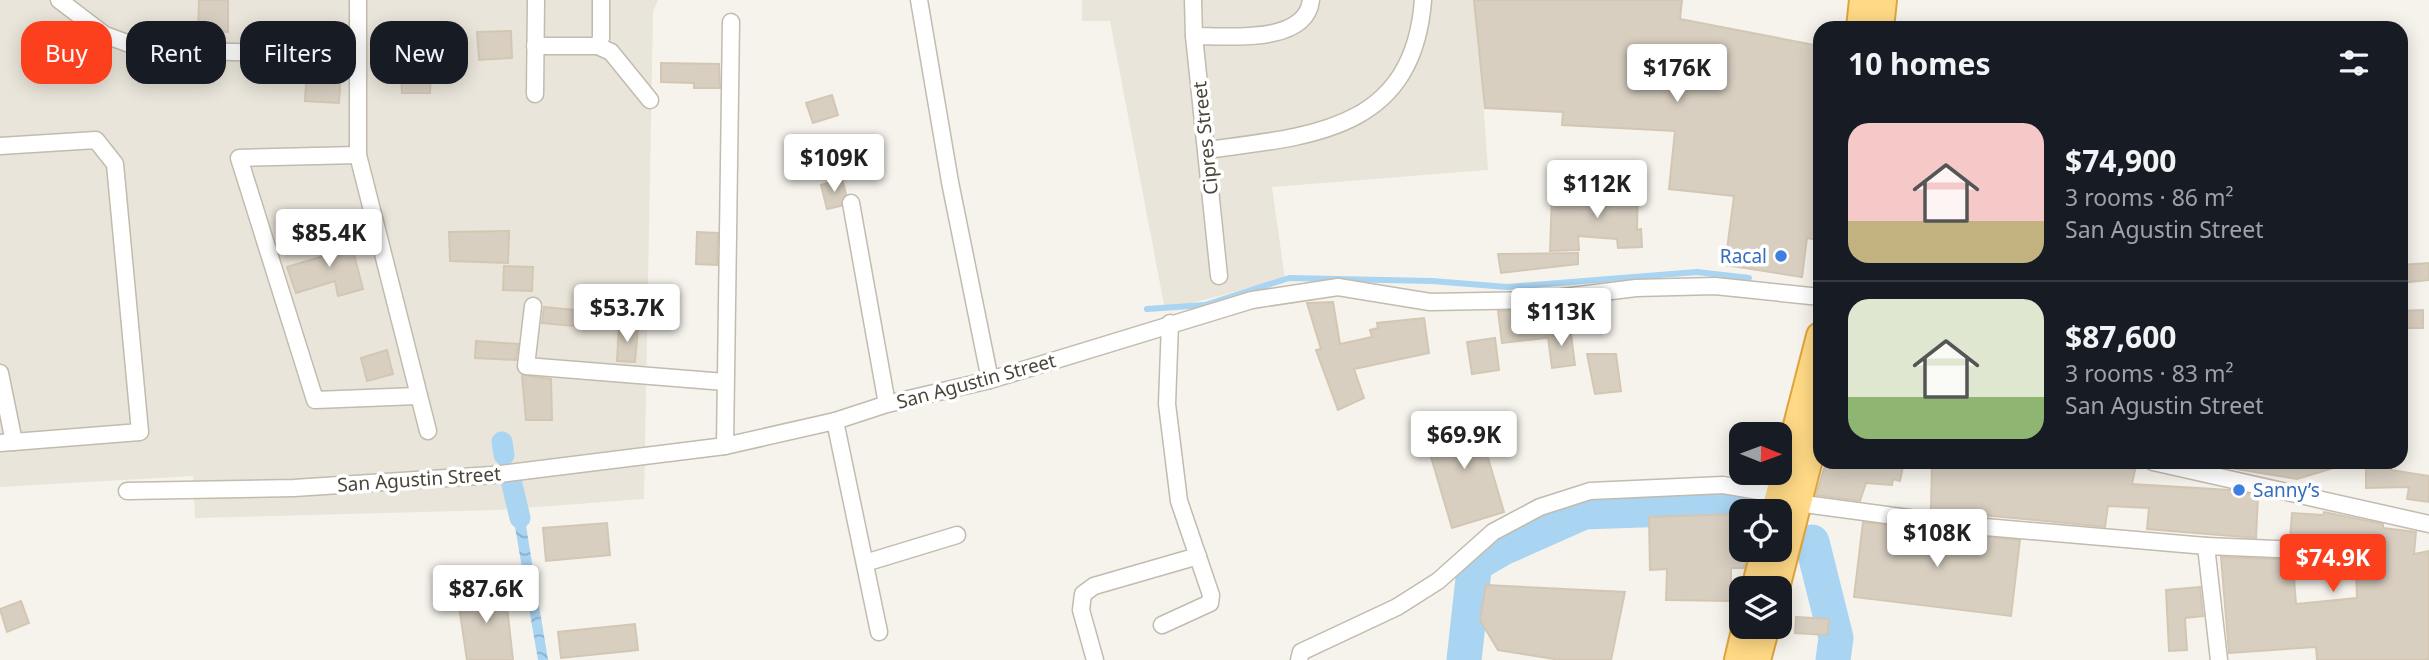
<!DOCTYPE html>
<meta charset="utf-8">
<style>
body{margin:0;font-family:"Noto Sans",sans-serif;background:#242831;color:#f1f3f6;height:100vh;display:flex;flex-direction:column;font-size:26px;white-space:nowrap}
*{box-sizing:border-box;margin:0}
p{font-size:23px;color:#9ea1a6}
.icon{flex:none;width:38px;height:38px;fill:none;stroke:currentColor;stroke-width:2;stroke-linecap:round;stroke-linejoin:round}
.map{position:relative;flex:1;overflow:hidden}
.side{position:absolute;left:1813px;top:21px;width:595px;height:448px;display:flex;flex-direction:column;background:#171b24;border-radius:21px;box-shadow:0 4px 18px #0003}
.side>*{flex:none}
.hud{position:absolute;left:21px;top:21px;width:665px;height:63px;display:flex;gap:14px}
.needle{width:46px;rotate:91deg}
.fabs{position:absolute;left:1729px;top:422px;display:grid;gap:14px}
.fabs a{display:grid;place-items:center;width:63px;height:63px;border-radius:14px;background:#171b24;box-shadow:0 4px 18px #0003;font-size:35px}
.price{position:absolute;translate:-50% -60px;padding:0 16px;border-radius:7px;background:#fff;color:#222;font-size:23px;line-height:46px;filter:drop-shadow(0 2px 4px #0008)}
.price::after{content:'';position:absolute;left:50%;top:42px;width:21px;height:16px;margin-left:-10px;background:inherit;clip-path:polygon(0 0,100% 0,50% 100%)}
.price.current{background:#fc3f1d;color:#fff}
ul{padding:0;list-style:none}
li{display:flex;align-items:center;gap:21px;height:175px;padding:0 35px}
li+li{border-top:2px solid #363941}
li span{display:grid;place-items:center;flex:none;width:196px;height:140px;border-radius:21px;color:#555}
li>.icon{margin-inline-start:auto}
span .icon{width:84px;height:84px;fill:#fffc;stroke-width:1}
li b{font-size:30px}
h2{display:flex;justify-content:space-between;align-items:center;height:84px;padding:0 35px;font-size:30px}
.chip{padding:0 24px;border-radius:21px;background:#171b24;box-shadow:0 4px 18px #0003;font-size:24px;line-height:63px}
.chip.current{background:#fc3f1d;color:#fff}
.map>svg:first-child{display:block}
.residential{fill:#eae5da}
.water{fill:url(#water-waves)}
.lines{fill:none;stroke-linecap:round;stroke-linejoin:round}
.stream{stroke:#a9d4f2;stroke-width:6}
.canal{stroke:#a9d4f2;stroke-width:21}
.river{stroke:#a9d4f2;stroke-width:35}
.building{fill:#d8cfc1;stroke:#d3c7b4;stroke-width:2;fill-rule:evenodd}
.minor-casing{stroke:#c2bbae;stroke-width:19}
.trunk-casing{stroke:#e0a43c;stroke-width:30}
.minor{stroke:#fff;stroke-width:16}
.trunk{stroke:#ffd985;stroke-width:26}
.shop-dot{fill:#3f7fe0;stroke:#fff;stroke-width:2.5}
.labels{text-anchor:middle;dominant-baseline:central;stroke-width:7;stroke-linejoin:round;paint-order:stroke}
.street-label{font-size:19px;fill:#4b4439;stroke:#fff}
.shop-label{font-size:19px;fill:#366cbe;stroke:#fff;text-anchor:end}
</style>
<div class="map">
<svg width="2429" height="660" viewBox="0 0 2429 660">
<defs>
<pattern id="water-waves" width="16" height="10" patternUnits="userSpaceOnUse" patternTransform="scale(1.75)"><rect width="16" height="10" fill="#a9d4f2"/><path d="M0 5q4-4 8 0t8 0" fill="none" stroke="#8caec5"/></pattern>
</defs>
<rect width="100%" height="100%" fill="#f6f3ec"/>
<!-- residential -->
<g class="residential">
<path d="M0 0H658L653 12 644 499 497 510 195 518 193 476 0 487Z"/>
<path d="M1082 0H1476L1488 170 1272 187 1285 279 1165 310 1110 21H1082Z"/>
</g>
<!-- water -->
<path class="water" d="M520 518 526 526 548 660H538L515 527Z"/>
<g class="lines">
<!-- stream -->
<g class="stream">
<path d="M1147 309 1205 305 1289 278 1432 281 1507 287 1697 272 1749 278"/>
<path d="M2140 462 2154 465"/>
</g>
<!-- canal -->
<g class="canal">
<path d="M502 442 504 455"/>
<path d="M511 480 520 518"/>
</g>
<!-- river -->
<g class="river">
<path d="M1812 542 1836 638 1833 660"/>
<path d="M1464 660 1474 570 1479 562 1503 548 1584 512 1754 506"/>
</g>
</g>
<!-- building -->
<g class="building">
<path d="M199 0H228V32L198 31Z"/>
<path d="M1474 0H1682L1680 19 1820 46V226L1818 240 1807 238 1802 277 1725 265 1734 196 1669 189 1675 131 1562 125 1563 112 1485 108Z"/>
<path d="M511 31 512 58 479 60 477 32Z"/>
<path d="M384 34 447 37V77L431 78 430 93H402L400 64 383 65Z"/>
<path d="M661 63 719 64 720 88H694V83L661 82Z"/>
<path d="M307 65 341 67 339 103 305 101Z"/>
<path d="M832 95 838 115 813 123 806 103Z"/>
<path d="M842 179 846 194 841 206 827 209 821 185Z"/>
<path d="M1612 180 1638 182 1637 230 1641 229 1642 247 1618 248 1617 239 1578 236 1579 250 1550 251 1552 196 1576 198V205L1612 206Z"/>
<path d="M509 231 508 263 450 261 449 232Z"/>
<path d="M697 232 718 233 717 265 696 264Z"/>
<path d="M349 235 363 289 338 296 335 281 296 293 287 267 327 255 323 243Z"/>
<path d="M1578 253V264L1501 273 1498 254Z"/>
<path d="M2429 263V280L2401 283V265Z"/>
<path d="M504 266 533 267 532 291 503 290Z"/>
<path d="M1333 302 1340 344 1372 337 1370 330 1378 328 1377 323 1424 318 1429 353 1354 369 1364 398 1338 410 1316 350 1321 349 1307 303Z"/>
<path d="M544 307 575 310 574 326 542 323Z"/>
<path d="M1542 310 1546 338 1502 343 1498 311Z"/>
<path d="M2423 310V328H2401V311Z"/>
<path d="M619 326 638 327 635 362 617 361Z"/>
<path d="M1570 327 1575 365 1552 368 1547 330Z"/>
<path d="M1495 338 1499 370 1472 374 1467 342Z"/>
<path d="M476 341 518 344 516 360 475 358Z"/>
<path d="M387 350 393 374 367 381 361 358Z"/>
<path d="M1587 354H1616L1621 391 1595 394Z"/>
<path d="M522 375 551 379 552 420H526Z"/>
<path d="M1475 414 1504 512 1452 528 1423 430Z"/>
<path d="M1826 462H1904L1900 481 1893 479 1892 485 1866 483 1860 501 1816 495Z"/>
<path d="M1932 462H2110L2135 470 2132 484 2230 490 2258 496 2256 538 2147 529 2149 508 2108 506 2105 527 1931 510Z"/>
<path d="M2230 462H2340V466L2297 479 2230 468Z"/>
<path d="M2391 466V470L2429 476V502L2407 499 2409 487 2366 488V467Z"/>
<path d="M2324 512 2383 524V528L2416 532 2414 554 2429 551V660H2317L2316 647 2229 653 2221 557 2303 560 2308 555 2309 546 2304 541 2290 539 2292 513 2323 515ZM2293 566 2356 569 2357 598 2296 604Z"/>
<path d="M1741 514V550H1746L1745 564 1744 568H1731V601L1666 600 1667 569 1650 570 1649 517Z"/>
<path d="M1863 522 2020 540 2011 616 1854 597Z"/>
<path d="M607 523 610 555 546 561 543 528Z"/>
<path d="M1486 585 1625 592 1611 660H1560L1498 650 1480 620Z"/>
<path d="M2200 587 2203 616 2185 618 2187 650 2169 651 2166 590Z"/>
<path d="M505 589 513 660H467L457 593Z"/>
<path d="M21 601 29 623 7 632 0 609Z"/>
<path d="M1796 617 1829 619 1827 635 1795 633Z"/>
<path d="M635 624 638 650 561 658 558 632Z"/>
</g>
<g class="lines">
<!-- minor casing -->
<g class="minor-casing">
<g id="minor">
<path d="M59 0 105 35 146 50 356 55"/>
<path d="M358 0V155L428 431"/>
<path d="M919 0 950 182 990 380"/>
<path d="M1193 0 1194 36 1219 276"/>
<path d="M1194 36C1226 36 1306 45 1311 0"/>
<path d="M535 46H598L601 38V0"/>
<path d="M598 46 611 52 650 100"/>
<path d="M535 94 536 0"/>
<path d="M0 146 96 140 115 164 140 432 0 443"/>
<path d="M1207 150C1312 136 1413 131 1423 0"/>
<path d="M358 155 239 158 315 400 417 396"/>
<path d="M851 203 887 404"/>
<path d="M533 306 526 366 725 382"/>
<path d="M0 373 14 442"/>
<path d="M835 421 879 632"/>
<path d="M725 446 731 22"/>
<path d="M2153 462 2429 524"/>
<path d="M127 491 294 488 492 475 725 446 835 421 887 404 990 380 1252 300 1338 287 1430 302 1539 300 1636 288 1715 286 1820 297"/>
<path d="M2206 546 2299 550"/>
<path d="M865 563 957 535"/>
<path d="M1162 625 1210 603 1211 595 1179 501 1167 404 1170 323"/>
<path d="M1095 660 1081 610 1083 594 1094 586 1198 556"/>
<path d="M1299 660 1301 652 1397 607 1438 581 1493 532 1540 507 1590 491 1723 485 1765 492 1812 505 1962 525 2206 546 2219 660"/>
</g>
</g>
<!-- trunk casing -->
<g class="trunk-casing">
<g id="trunk">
<path d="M1860 28 1863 0"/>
<path d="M1880 28 1883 0"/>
<path d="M1775 511 1820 336"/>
<path d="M1755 588 1765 550"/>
<path d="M1776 588 1820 416"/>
<path d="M1738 660 1746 626"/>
<path d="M1757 660 1766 626"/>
</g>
</g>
<!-- minor -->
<use href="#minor" class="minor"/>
<!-- trunk -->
<use href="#trunk" class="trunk"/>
</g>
<!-- markers -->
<g class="shop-dot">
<circle cx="1781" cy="256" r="7"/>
<circle cx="2239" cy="490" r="7"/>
</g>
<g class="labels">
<!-- street labels -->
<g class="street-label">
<text transform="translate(1205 138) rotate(-96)">Cipres Street</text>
<text transform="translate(976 381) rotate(-15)">San Agustin Street</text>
<text transform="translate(419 479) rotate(-4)">San Agustin Street</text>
</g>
<!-- shop labels -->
<g class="shop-label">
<text x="1767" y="256">Racal</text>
<text x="2253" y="490" text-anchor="start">Sanny’s</text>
</g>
</g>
</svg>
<div class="fabs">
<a><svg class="needle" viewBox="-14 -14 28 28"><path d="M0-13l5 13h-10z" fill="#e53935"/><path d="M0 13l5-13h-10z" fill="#9ea1a6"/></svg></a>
<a><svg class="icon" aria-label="locate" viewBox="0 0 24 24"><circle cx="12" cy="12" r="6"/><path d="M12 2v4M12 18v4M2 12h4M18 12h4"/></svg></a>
<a><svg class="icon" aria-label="layers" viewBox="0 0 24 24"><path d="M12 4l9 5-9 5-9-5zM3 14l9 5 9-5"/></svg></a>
</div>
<b class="price" style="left:1677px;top:104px">$176K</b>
<b class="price" style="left:834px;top:194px">$109K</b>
<b class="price" style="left:1597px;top:220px">$112K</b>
<b class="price" style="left:329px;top:269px">$85.4K</b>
<b class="price" style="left:627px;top:344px">$53.7K</b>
<b class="price" style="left:1561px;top:348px">$113K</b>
<b class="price" style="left:1464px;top:471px">$69.9K</b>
<b class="price" style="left:1937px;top:569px">$108K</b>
<b class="price current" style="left:2333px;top:594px">$74.9K</b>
<b class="price" style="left:486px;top:625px">$87.6K</b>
<div class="hud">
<a class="chip current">Buy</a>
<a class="chip">Rent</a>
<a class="chip">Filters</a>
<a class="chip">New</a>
</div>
<section class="side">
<h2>10 homes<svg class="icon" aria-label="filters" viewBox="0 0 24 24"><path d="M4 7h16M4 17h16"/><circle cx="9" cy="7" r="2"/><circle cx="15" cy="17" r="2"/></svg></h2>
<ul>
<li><span style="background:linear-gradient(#f6c9c9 70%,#c2b280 0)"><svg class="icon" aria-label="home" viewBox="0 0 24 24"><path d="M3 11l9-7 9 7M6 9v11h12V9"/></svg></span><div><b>$74,900</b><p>3 rooms · 86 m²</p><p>San Agustin Street</p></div></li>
<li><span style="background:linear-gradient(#dfe7d0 70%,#8fb573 0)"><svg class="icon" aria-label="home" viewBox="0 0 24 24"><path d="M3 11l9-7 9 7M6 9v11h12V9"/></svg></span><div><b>$87,600</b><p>3 rooms · 83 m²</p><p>San Agustin Street</p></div></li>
</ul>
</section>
</div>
